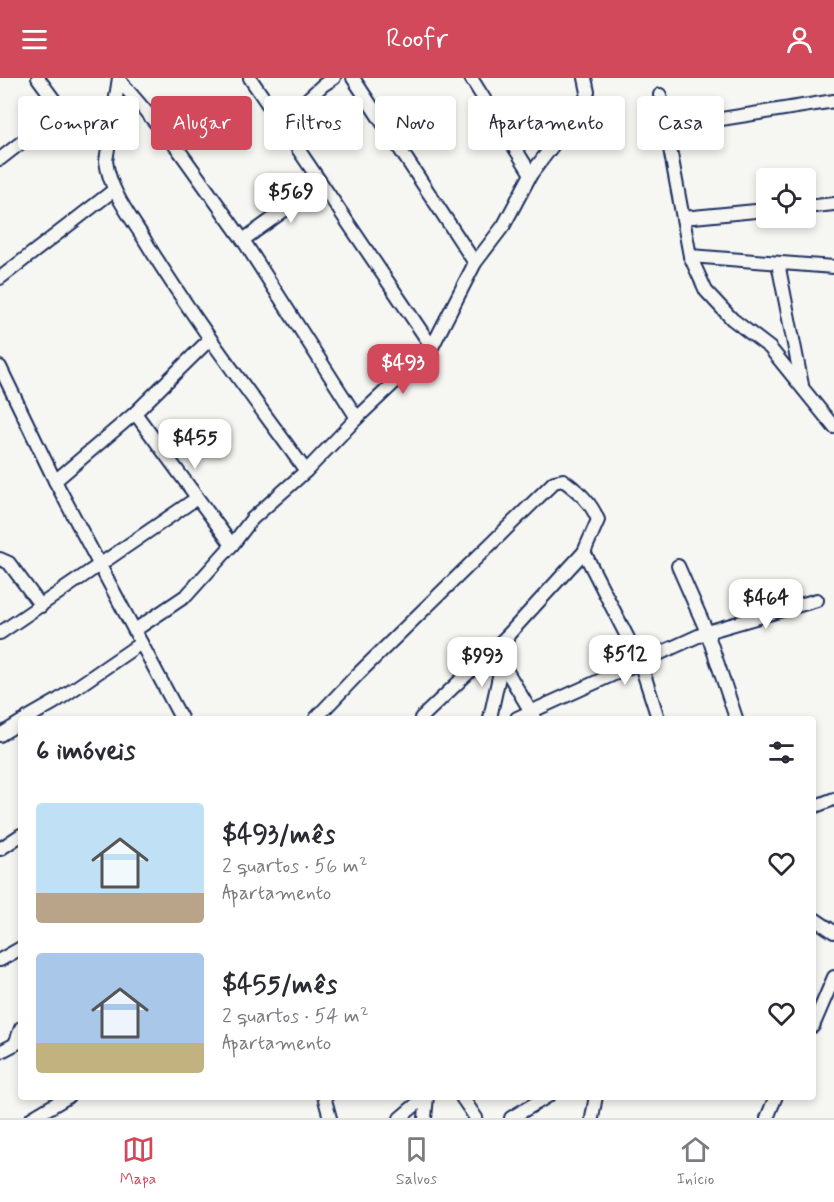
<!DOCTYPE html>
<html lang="pt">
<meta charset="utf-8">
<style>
body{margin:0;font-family:Mynerve,sans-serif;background:#f2f2f3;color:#2b2b33;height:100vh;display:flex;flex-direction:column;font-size:22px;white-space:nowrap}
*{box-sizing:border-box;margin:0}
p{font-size:20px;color:#7c7c81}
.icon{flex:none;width:33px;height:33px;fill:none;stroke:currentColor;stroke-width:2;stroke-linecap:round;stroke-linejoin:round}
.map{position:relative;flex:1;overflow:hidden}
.sheet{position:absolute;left:18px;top:638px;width:798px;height:384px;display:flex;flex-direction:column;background:#fff;border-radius:6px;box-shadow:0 3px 9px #0003}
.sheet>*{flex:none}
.guide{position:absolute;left:18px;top:18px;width:798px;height:54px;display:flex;gap:12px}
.fabs{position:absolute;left:756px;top:90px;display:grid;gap:12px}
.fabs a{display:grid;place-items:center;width:60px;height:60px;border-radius:6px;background:#fff;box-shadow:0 3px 9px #0003;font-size:30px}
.price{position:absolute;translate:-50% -51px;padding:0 14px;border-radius:12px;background:#fff;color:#222;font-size:20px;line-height:39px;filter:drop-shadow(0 2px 3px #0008)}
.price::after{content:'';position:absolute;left:50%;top:36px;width:18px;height:14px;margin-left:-9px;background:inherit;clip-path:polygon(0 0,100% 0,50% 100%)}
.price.active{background:#d1495b;color:#fff}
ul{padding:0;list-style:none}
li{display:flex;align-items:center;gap:18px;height:150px;padding:0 18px}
li span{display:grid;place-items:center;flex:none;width:168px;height:120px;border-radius:6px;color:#555}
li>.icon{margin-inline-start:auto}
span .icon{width:72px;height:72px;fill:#fffc;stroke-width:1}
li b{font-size:26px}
h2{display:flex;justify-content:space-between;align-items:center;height:72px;padding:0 18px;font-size:26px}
.chip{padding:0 21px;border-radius:6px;background:#fff;box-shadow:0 3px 9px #0003;font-size:21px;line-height:54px}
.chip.active{background:#d1495b;color:#fff}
header{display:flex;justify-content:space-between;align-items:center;height:78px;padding:0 18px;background:#d1495b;color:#fff;font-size:27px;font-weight:600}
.tab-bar{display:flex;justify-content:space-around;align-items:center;height:84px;border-top:2px solid #e1e1e2;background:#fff;font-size:16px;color:#7c7c81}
.tab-bar a{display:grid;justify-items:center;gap:3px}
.tab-bar .active{color:#d1495b}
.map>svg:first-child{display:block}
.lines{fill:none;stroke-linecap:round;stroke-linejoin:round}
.minor-casing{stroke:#1b2f5e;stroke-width:16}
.minor{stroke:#f6f6f2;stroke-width:12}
</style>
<header><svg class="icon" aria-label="menu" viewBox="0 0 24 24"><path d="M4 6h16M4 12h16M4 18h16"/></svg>Roofr<svg class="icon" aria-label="person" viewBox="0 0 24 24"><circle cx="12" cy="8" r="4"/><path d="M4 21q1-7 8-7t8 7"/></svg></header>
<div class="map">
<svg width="834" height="1040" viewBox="0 0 834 1040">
<rect width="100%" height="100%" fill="#f6f6f2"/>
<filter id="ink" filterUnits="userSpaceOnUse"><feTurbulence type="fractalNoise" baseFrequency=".0167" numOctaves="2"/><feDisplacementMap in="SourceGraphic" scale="12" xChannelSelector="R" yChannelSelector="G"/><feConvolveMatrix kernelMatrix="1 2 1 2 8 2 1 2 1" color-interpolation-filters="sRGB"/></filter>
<g filter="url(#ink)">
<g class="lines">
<!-- minor casing -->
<g class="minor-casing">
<g id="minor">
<path d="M119 0 106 83C110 114 131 139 146 164 195 244 252 318 306 393"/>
<path d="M250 0 432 269"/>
<path d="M353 0 475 185"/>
<path d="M471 0 531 96"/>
<path d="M119 2 178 71 243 162 357 340"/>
<path d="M660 17 690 178 706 213 732 241 770 270 834 349"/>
<path d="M280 46 323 7 334 0"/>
<path d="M665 50 834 23"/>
<path d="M0 81 59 35 60 30 38 0"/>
<path d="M806 129 834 126"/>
<path d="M683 140 766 132"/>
<path d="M243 162 321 106"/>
<path d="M690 178 834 189"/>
<path d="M778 185 802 307"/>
<path d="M0 200 114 112"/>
<path d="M0 289 55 403 181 640"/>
<path d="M135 335 232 467"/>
<path d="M55 403 135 335 210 261"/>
<path d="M584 474 640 584 658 640"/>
<path d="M0 481 9 485 41 528"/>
<path d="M678 488 707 554 736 640"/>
<path d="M135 552 187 517 232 467 252 441 306 393 357 340 432 269 475 185 504 147 531 96 582 29 588 14 585 0"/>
<path d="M0 555 197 420"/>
<path d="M502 585 534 639"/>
<path d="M27 640 55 624 141 565"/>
<path d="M316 640 358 596 554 404 563 402C578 413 591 424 598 442L584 474 508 557 421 640"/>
<path d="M490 640 508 557"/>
<path d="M517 640 707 554 817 522"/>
<path d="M0 657 21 644"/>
<path d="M813 729 834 721"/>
<path d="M0 771 21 757"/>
<path d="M813 840 834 854"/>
<path d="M0 882 21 870"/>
<path d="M813 948 834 899"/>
<path d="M15 966 21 950"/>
<path d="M0 974 21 963"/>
<path d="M324 1018 330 1040"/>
<path d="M461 1018 476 1040"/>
<path d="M32 1040 69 1018"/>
<path d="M400 1040 426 1018"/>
<path d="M425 1040 427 1018"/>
<path d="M511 1040 548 1018"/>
<path d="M592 1040 596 1018"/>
<path d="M767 1040 776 1018"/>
</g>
</g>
<!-- minor -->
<use href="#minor" class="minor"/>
</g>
</g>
</svg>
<div class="fabs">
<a><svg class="icon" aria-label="locate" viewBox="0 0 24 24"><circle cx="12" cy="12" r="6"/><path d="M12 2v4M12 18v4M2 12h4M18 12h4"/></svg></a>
</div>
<b class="price" style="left:291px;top:146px">$569</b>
<b class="price active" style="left:403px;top:317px">$493</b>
<b class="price" style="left:195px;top:392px">$455</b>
<b class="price" style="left:766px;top:552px">$464</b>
<b class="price" style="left:625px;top:608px">$512</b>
<b class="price" style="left:482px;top:610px">$993</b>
<div class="guide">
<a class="chip">Comprar</a>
<a class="chip active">Alugar</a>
<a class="chip">Filtros</a>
<a class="chip">Novo</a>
<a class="chip">Apartamento</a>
<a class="chip">Casa</a>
</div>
<section class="sheet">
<h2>6 imóveis<svg class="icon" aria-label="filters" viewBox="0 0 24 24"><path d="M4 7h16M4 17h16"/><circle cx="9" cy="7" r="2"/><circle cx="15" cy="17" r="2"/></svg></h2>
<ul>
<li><span style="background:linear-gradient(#bfe0f5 75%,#b9a48a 0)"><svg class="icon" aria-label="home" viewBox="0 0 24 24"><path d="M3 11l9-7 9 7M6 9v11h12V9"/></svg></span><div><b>$493/mês</b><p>2 quartos · 56 m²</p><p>Apartamento</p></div><svg class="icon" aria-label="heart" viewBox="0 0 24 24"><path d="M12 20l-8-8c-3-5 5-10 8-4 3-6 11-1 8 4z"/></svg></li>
<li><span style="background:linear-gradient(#a9c7e8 75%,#c2b280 0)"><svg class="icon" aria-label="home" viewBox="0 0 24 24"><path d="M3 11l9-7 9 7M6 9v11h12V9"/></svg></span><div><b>$455/mês</b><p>2 quartos · 54 m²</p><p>Apartamento</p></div><svg class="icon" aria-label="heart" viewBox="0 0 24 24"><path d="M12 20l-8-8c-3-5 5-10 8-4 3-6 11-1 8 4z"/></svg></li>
</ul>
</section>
</div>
<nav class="tab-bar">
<a class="active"><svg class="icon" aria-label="map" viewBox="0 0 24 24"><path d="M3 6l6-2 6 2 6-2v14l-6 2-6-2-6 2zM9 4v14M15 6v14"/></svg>Mapa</a>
<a><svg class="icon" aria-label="saved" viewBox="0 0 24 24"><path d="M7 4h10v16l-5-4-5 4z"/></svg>Salvos</a>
<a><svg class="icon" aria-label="home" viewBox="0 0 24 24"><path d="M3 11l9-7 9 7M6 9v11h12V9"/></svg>Início</a>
</nav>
